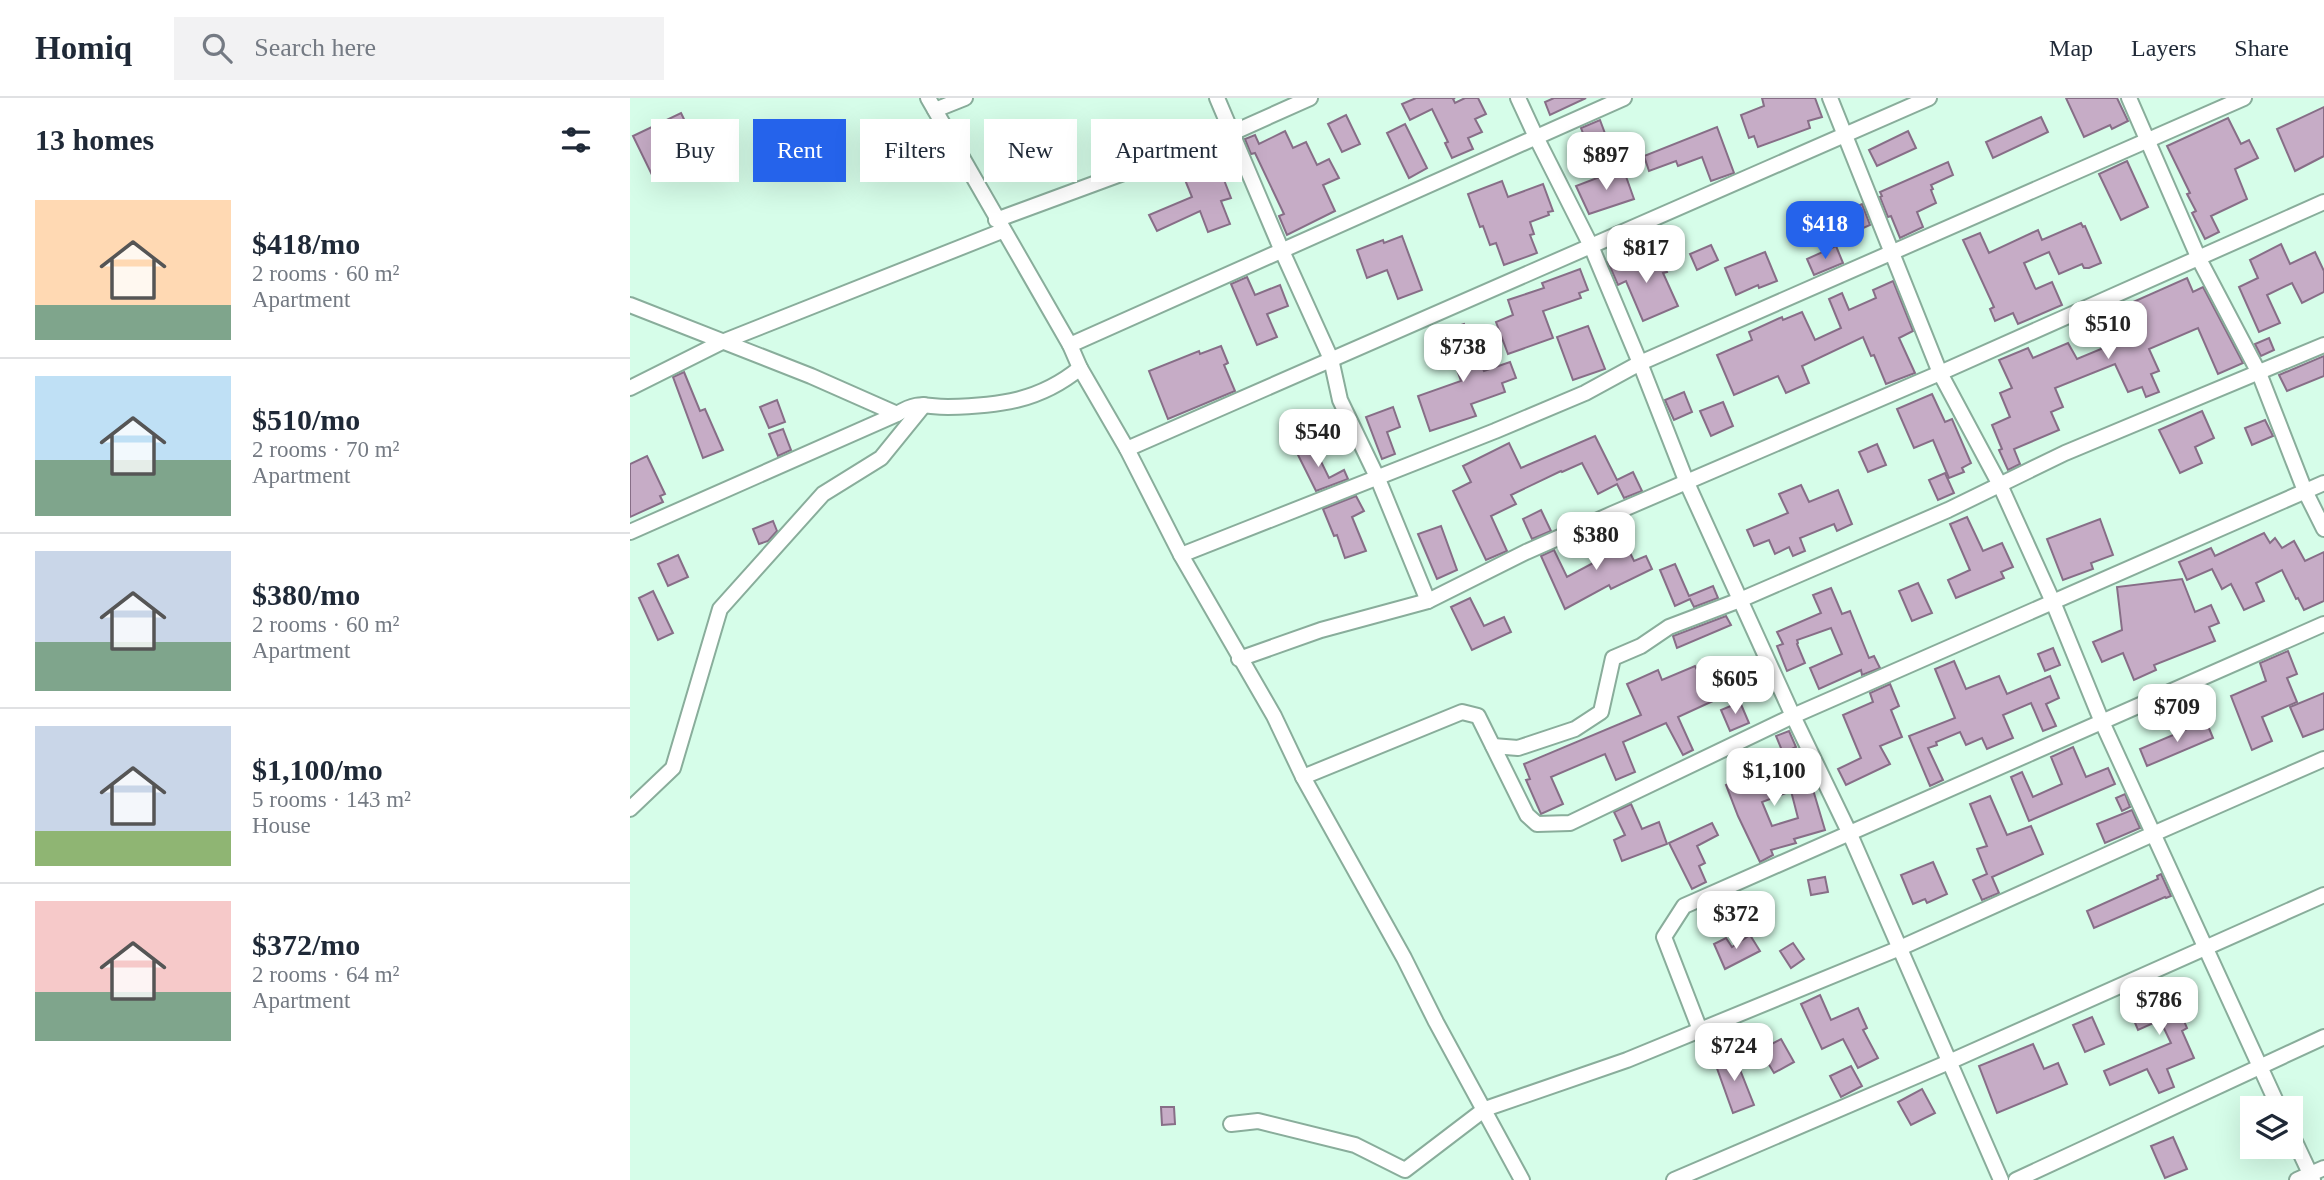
<!DOCTYPE html>
<meta charset="utf-8">
<style>
body{margin:0;font-family:"Times New Roman",serif;background:#f2f2f3;color:#1f2937;height:100vh;display:flex;flex-direction:column;font-size:26px;white-space:nowrap}
*{box-sizing:border-box;margin:0}
p{font-size:23px;color:#747a83}
.icon{flex:none;width:38px;height:38px;fill:none;stroke:currentColor;stroke-width:2;stroke-linecap:round;stroke-linejoin:round}
.map{position:relative;flex:1;overflow:hidden}
.panel{display:flex;flex-direction:column;background:#fff;width:630px}
.panel>*{flex:none}
.guide{position:absolute;left:21px;top:21px;width:665px;height:63px;display:flex;gap:14px}
.fabs{position:absolute;left:1610px;top:998px;display:grid;gap:14px}
.fabs a{display:grid;place-items:center;width:63px;height:63px;border-radius:0px;background:#fff;box-shadow:0 7px 28px #0002;font-size:35px}
.price{position:absolute;translate:-50% -60px;padding:0 16px;border-radius:14px;background:#fff;color:#222;font-size:23px;line-height:46px;filter:drop-shadow(0 2px 4px #0008)}
.price::after{content:'';position:absolute;left:50%;top:42px;width:21px;height:16px;margin-left:-10px;background:inherit;clip-path:polygon(0 0,100% 0,50% 100%)}
.price.on{background:#2563eb;color:#fff}
ul{padding:0;list-style:none}
li{display:flex;align-items:center;gap:21px;height:175px;padding:0 35px}
li+li{border-top:2px solid #e0e1e3}
li span{display:grid;place-items:center;flex:none;width:196px;height:140px;border-radius:0px;color:#555}
li>.icon{margin-inline-start:auto}
span .icon{width:84px;height:84px;fill:#fffc;stroke-width:1}
li b{font-size:30px}
h2{display:flex;justify-content:space-between;align-items:center;height:84px;padding:0 35px;font-size:30px}
.chip{padding:0 24px;border-radius:0px;background:#fff;box-shadow:0 7px 28px #0002;font-size:24px;line-height:63px}
.chip.on{background:#2563eb;color:#fff}
header{display:flex;align-items:center;gap:42px;box-sizing:border-box;height:98px;padding:0 35px;background:#fff;border-bottom:2px solid #e0e1e3}
header strong{font-size:33px}
nav{display:flex;gap:38px;margin-inline-start:auto;font-size:24px}
.search{width:490px;height:63px;background:#f2f2f3;display:flex;align-items:center;gap:18px;box-sizing:border-box;padding:0 24px;border-radius:0px;color:#747a83;font-size:26px}
main{display:flex;flex:1;min-height:0}
.map>svg:first-child{display:block}
.building{fill:#c6acc6;stroke:#876e87;stroke-width:2;fill-rule:evenodd}
.lines{fill:none;stroke-linecap:round;stroke-linejoin:round}
.minor-casing{stroke:#89ad9b;stroke-width:18}
.minor{stroke:#fff;stroke-width:14}
</style>
<header>
<strong>Homiq</strong>
<div class="search"><svg class="icon" aria-label="search" viewBox="0 0 24 24"><circle cx="10" cy="10" r="6"/><path d="M15 15l6 6"/></svg>Search here</div>
<nav><a>Map</a><a>Layers</a><a>Share</a></nav>
</header>
<main>
<section class="panel">
<h2>13 homes<svg class="icon" aria-label="filters" viewBox="0 0 24 24"><path d="M4 7h16M4 17h16"/><circle cx="9" cy="7" r="2"/><circle cx="15" cy="17" r="2"/></svg></h2>
<ul>
<li><span style="background:linear-gradient(#ffd9b3 75%,#7fa58c 0)"><svg class="icon" aria-label="home" viewBox="0 0 24 24"><path d="M3 11l9-7 9 7M6 9v11h12V9"/></svg></span><div><b>$418/mo</b><p>2 rooms · 60 m²</p><p>Apartment</p></div></li>
<li><span style="background:linear-gradient(#bfe0f5 60%,#7fa58c 0)"><svg class="icon" aria-label="home" viewBox="0 0 24 24"><path d="M3 11l9-7 9 7M6 9v11h12V9"/></svg></span><div><b>$510/mo</b><p>2 rooms · 70 m²</p><p>Apartment</p></div></li>
<li><span style="background:linear-gradient(#c9d6e8 65%,#7fa58c 0)"><svg class="icon" aria-label="home" viewBox="0 0 24 24"><path d="M3 11l9-7 9 7M6 9v11h12V9"/></svg></span><div><b>$380/mo</b><p>2 rooms · 60 m²</p><p>Apartment</p></div></li>
<li><span style="background:linear-gradient(#c9d6e8 75%,#8fb573 0)"><svg class="icon" aria-label="home" viewBox="0 0 24 24"><path d="M3 11l9-7 9 7M6 9v11h12V9"/></svg></span><div><b>$1,100/mo</b><p>5 rooms · 143 m²</p><p>House</p></div></li>
<li><span style="background:linear-gradient(#f6c9c9 65%,#7fa58c 0)"><svg class="icon" aria-label="home" viewBox="0 0 24 24"><path d="M3 11l9-7 9 7M6 9v11h12V9"/></svg></span><div><b>$372/mo</b><p>2 rooms · 64 m²</p><p>Apartment</p></div></li>
</ul>
</section>
<div class="map">
<svg width="1694" height="1082" viewBox="0 0 1694 1082">
<rect width="100%" height="100%" fill="#d6fde9"/>
<!-- building -->
<g class="building">
<path d="M786 0H825L823 1 825 5 835 0H848L856 16 845 21 852 34 838 40 843 51 822 60 815 45 818 44 802 11 780 22 772 6Z"/>
<path d="M924 0H956L920 17 915 4Z"/>
<path d="M1132 0H1185L1192 19 1178 23 1180 30 1128 49 1124 38 1119 40 1111 17 1134 8Z"/>
<path d="M1436 0H1487L1498 23 1482 31 1480 27 1454 39Z"/>
<path d="M1694 9V58L1665 73 1647 31Z"/>
<path d="M51 15 73 61 51 71 50 69 24 81 3 38Z"/>
<path d="M716 17 730 46 712 54 698 26Z"/>
<path d="M1411 19 1418 34 1363 60 1356 44Z"/>
<path d="M1598 20 1611 46 1619 42 1628 60 1605 71 1617 101 1581 118 1589 134 1575 141 1562 115 1566 113 1557 96 1560 95 1537 48Z"/>
<path d="M970 22 977 41 958 48 951 30Z"/>
<path d="M775 26 797 70 779 80 757 35Z"/>
<path d="M1087 29 1104 75 1081 83 1072 59 1048 68 1046 63 1019 73 1014 58Z"/>
<path d="M655 33 663 50 676 44 687 67 699 61 709 80 693 87 705 113 657 137 649 118 654 116 625 55 621 56 615 41 625 37 629 46Z"/>
<path d="M1278 33 1286 50 1247 68 1239 52Z"/>
<path d="M597 48 604 63 589 69 601 100 591 103 600 126 578 134 570 113 527 133 519 117 562 99 549 67Z"/>
<path d="M1497 63 1518 109 1491 122 1469 76Z"/>
<path d="M1318 64 1323 77 1301 87 1303 91 1301 92 1306 105 1287 114 1293 129 1270 140 1261 118 1258 119 1250 99 1252 98 1250 94Z"/>
<path d="M993 70 1004 101 959 116 946 88Z"/>
<path d="M872 83 878 99 913 86 923 113 918 114 919 117 900 124 904 136 900 137 907 155 874 167 866 145 860 147 853 128 850 129 838 96Z"/>
<path d="M1232 106 1240 127 1211 140 1202 119Z"/>
<path d="M1451 125 1453 129 1455 128 1471 165 1459 170H1454L1452 166 1429 176 1419 154 1394 165 1405 190 1406 191 1422 184 1432 207 1388 226 1383 215 1365 223 1360 211 1364 209 1333 142 1350 135 1359 155 1408 132 1412 142Z"/>
<path d="M772 138 792 192 768 201 757 172 737 180 727 152 753 142 754 145Z"/>
<path d="M1651 146 1660 166 1685 154 1694 173V194L1672 205 1662 185 1637 197 1650 225 1629 234 1609 189 1628 180 1620 162Z"/>
<path d="M1081 147 1088 162 1067 172 1060 156Z"/>
<path d="M1206 148 1213 165 1184 177 1177 161Z"/>
<path d="M1135 154 1147 183 1129 190 1128 187 1106 197 1095 170Z"/>
<path d="M1029 156 1037 174 1033 175 1048 208 1013 223 996 183 988 187 978 164 996 157 1001 168Z"/>
<path d="M950 171 958 192 949 195 951 200 913 213 923 240 878 256 866 224 883 217 878 202 914 190 912 185Z"/>
<path d="M617 179 625 197 650 187 658 208 637 216 647 239 627 247 601 186Z"/>
<path d="M1557 180 1563 194 1573 189 1613 265 1588 276 1568 230 1519 251 1529 273 1521 276 1529 294 1516 299 1512 289 1498 294 1485 266 1425 290 1433 309 1421 314 1429 332 1384 351 1390 366 1378 372 1369 352 1372 351 1362 327 1380 319 1370 295 1382 290 1369 262 1398 250 1403 260 1438 245 1447 261 1488 244 1476 216Z"/>
<path d="M1263 183 1283 233 1269 240 1285 275 1256 286 1244 257 1241 258 1233 239 1172 268 1179 285 1156 295 1148 278 1104 297 1087 257 1122 242 1119 234 1152 219 1153 222 1172 214 1185 242 1211 230 1199 201 1212 195 1219 212 1246 200 1243 192Z"/>
<path d="M834 226 854 273 880 264 886 280 872 285 875 294 841 306 846 318 800 333 788 298 831 283 813 233Z"/>
<path d="M958 228 975 271 943 282 927 239Z"/>
<path d="M1639 240 1644 252 1631 258 1625 246Z"/>
<path d="M591 248 598 265 594 267 605 293 538 321 519 273 569 253 570 256Z"/>
<path d="M1694 258V278L1657 293 1649 277Z"/>
<path d="M54 274 70 313 75 311 93 352 73 360 43 279Z"/>
<path d="M1054 294 1062 314 1044 322 1035 302Z"/>
<path d="M1302 296 1315 324 1322 321 1341 365 1332 370 1334 374 1319 380 1303 342 1284 350 1267 311Z"/>
<path d="M147 302 155 324 139 330 130 309Z"/>
<path d="M1093 304 1103 328 1081 338 1070 313Z"/>
<path d="M763 309 770 329 757 334 765 356 752 361 736 319Z"/>
<path d="M1572 313 1584 340 1565 349 1572 365 1550 375 1529 332Z"/>
<path d="M1635 322 1643 338 1622 347 1615 330Z"/>
<path d="M153 331 161 352 148 358 139 336Z"/>
<path d="M965 338 987 382 1003 374 1012 393 994 400 987 386 968 396 952 365 932 374 931 373 881 397 886 406 861 418 877 453 856 462 823 393 841 384 833 368 879 345 891 370Z"/>
<path d="M682 345 699 380 714 372 718 381 686 393 666 353Z"/>
<path d="M1247 346 1256 367 1238 374 1229 354Z"/>
<path d="M17 358 35 396 30 398 33 404 0 419V366Z"/>
<path d="M1315 375 1324 395 1308 402 1299 382Z"/>
<path d="M1171 387 1179 404 1208 392 1222 426 1207 433 1204 426 1170 440 1175 453 1163 458 1159 449 1145 456 1139 442 1124 448 1117 432 1158 415 1149 396Z"/>
<path d="M726 398 734 413 722 419 736 453 715 460 707 437 704 438 693 411Z"/>
<path d="M911 412 921 433 902 441 893 421Z"/>
<path d="M1337 419 1353 453 1372 445 1383 469 1371 474 1374 480 1326 500 1318 482 1340 472 1320 426Z"/>
<path d="M1470 421 1483 457 1461 465 1463 471 1433 482 1417 441Z"/>
<path d="M143 423 147 433 138 443 129 446 123 431Z"/>
<path d="M811 428 827 472 807 481 788 436Z"/>
<path d="M1634 435 1640 445 1645 440 1652 450 1664 443 1675 463 1694 454V503L1674 512 1668 500 1666 501 1652 472 1626 485 1634 503 1614 512 1601 486 1592 491 1582 471 1557 482 1549 464 1581 450 1585 458Z"/>
<path d="M992 438 1004 463 1016 458 1022 471 981 491 979 487 935 511 911 458 924 452 937 479 967 463 962 453Z"/>
<path d="M48 457 58 479 38 488 28 466Z"/>
<path d="M1045 466 1059 498 1083 488 1088 500 1064 509 1060 501 1045 508 1030 472Z"/>
<path d="M1552 481 1565 514 1581 507 1589 525 1579 529 1585 543 1524 567 1526 572 1504 582 1493 555 1472 564 1463 544 1492 532 1487 489Z"/>
<path d="M1288 485 1302 515 1282 523 1269 493Z"/>
<path d="M1201 490 1212 516 1220 513 1239 560 1244 558 1250 570 1232 577 1231 572 1189 591 1180 570 1212 556 1201 530 1167 542 1168 545 1167 546 1175 565 1157 573 1147 548 1153 546 1147 534 1191 515 1183 497Z"/>
<path d="M23 493 43 535 28 542 9 500Z"/>
<path d="M840 500 854 528 874 519 881 534 842 552 821 509Z"/>
<path d="M1096 518 1101 527 1047 550 1043 538Z"/>
<path d="M1423 550 1430 567 1415 573 1408 556Z"/>
<path d="M1658 553 1667 576 1657 580 1667 604 1632 619 1642 643 1622 652 1601 598 1636 583 1630 565Z"/>
<path d="M1324 563 1336 591 1369 578 1377 596 1420 578 1429 600 1416 606 1426 628 1413 633 1401 605 1373 617 1383 640 1357 651 1352 640 1336 647 1330 634 1306 644 1307 647 1298 650 1313 682 1300 688 1279 638 1325 620 1305 571Z"/>
<path d="M1065 568 1083 603 1048 619 1063 652 1053 657 1036 625 993 644 1005 674 986 682 975 656 921 679 933 706 911 716 896 682 900 681 894 666 1011 617 997 586 1028 572 1032 582Z"/>
<path d="M1260 586 1269 608 1261 612 1272 639 1250 648 1260 666 1216 687 1208 671 1231 660 1213 617 1243 604 1240 595Z"/>
<path d="M1694 595V631L1673 639 1660 609Z"/>
<path d="M1110 604 1119 625 1100 633 1091 612Z"/>
<path d="M1576 623 1583 640 1517 668 1510 651Z"/>
<path d="M1159 633 1166 649 1153 655 1146 638Z"/>
<path d="M1443 649 1456 679 1478 670 1485 686 1399 723 1381 679 1392 674 1403 699 1432 686 1421 659Z"/>
<path d="M1102 669 1170 673V688L1181 685 1195 732 1164 741 1166 745 1141 752 1143 757 1130 764 1108 718 1096 687 1107 682ZM1161 693 1168 720 1142 728 1132 704Z"/>
<path d="M1495 696 1500 709 1492 713 1486 700Z"/>
<path d="M1360 698 1377 737 1401 728 1413 756 1362 779 1369 795 1352 802 1343 782 1357 776 1347 751 1357 748 1340 706Z"/>
<path d="M1001 706 1012 731 1029 724 1037 746 992 763 984 742 995 737 984 714Z"/>
<path d="M1502 712 1510 730 1475 745 1467 726Z"/>
<path d="M1082 725 1088 737 1067 748 1075 765 1069 768 1076 784 1062 791 1039 745Z"/>
<path d="M1303 764 1317 796 1297 805 1295 801 1283 806 1271 777Z"/>
<path d="M1531 776 1541 798 1536 800 1535 799 1464 830 1457 813 1528 781 1527 778Z"/>
<path d="M1195 779 1198 794 1181 797 1178 782Z"/>
<path d="M1120 837 1130 853 1095 871 1084 846 1096 840 1102 849Z"/>
<path d="M1163 845 1174 861 1161 870 1150 853Z"/>
<path d="M1551 882 1561 905 1549 911 1557 930 1552 933 1564 960 1537 971 1544 989 1529 995 1517 971 1480 987 1474 973 1541 945 1530 922 1508 932 1498 908 1527 896 1526 893Z"/>
<path d="M1190 897 1201 922 1228 910 1237 930 1233 932 1248 960 1228 970 1213 941 1192 951 1171 906Z"/>
<path d="M1462 919 1474 946 1455 954 1443 927Z"/>
<path d="M1151 941 1164 964 1144 975 1130 952Z"/>
<path d="M1403 946 1414 971 1428 965 1437 986 1367 1015 1349 968Z"/>
<path d="M1103 954 1124 1007 1103 1015 1084 962Z"/>
<path d="M1221 968 1232 988 1211 999 1200 978Z"/>
<path d="M1292 991 1305 1015 1281 1027 1268 1004Z"/>
<path d="M531 1009H544L545 1026 532 1027Z"/>
<path d="M1543 1039 1557 1071 1535 1080 1521 1048Z"/>
</g>
<g class="lines">
<!-- minor casing -->
<g class="minor-casing">
<g id="minor">
<path d="M298 0 440 247 450 270 497 351 551 457 644 618 673 679 774 860 806 924 892 1082"/>
<path d="M587 0 652 153 701 261 710 302 748 381 798 503"/>
<path d="M888 0 906 39 961 148 1010 265 1057 385 1163 618 1219 734 1371 1082"/>
<path d="M1200 0 1310 275 1370 387 1423 504 1472 624 1649 1010"/>
<path d="M1499 0 1569 161 1629 275 1675 393 1694 431"/>
<path d="M305 12 335 0"/>
<path d="M366 122 602 35 680 0"/>
<path d="M0 207 181 278 267 316C290 302 294 309 318 309 369 308 410 303 450 270"/>
<path d="M440 247 994 0"/>
<path d="M0 290 92 244 372 133"/>
<path d="M497 351 1299 0"/>
<path d="M0 434 267 316"/>
<path d="M551 457 865 333 955 295 1010 265 1614 0"/>
<path d="M609 561 691 532 798 503 896 454 982 416 1310 275 1694 104"/>
<path d="M863 648 888 650 945 631 971 614 983 560 1011 548 1039 529 1110 502 1318 412 1435 355 1694 247"/>
<path d="M673 679 832 614 848 618 897 717 907 726 940 725 1163 618 1694 385"/>
<path d="M0 711 43 670 90 511 193 396 251 360 294 307"/>
<path d="M1070 932 1034 839 1054 808 1694 526"/>
<path d="M601 1026 628 1023 725 1047 775 1072 855 1011 997 962 1270 850 1523 736 1694 661"/>
<path d="M1661 1035 1683 1082"/>
<path d="M1044 1082 1319 964 1694 797"/>
<path d="M1386 1082 1694 939"/>
<path d="M1667 1082 1694 1070"/>
</g>
</g>
<!-- minor -->
<use href="#minor" class="minor"/>
</g>
</svg>
<div class="fabs">
<a><svg class="icon" aria-label="layers" viewBox="0 0 24 24"><path d="M12 4l9 5-9 5-9-5zM3 14l9 5 9-5"/></svg></a>
</div>
<b class="price" style="left:976px;top:94px">$897</b>
<b class="price on" style="left:1195px;top:163px">$418</b>
<b class="price" style="left:1016px;top:187px">$817</b>
<b class="price" style="left:1478px;top:263px">$510</b>
<b class="price" style="left:833px;top:286px">$738</b>
<b class="price" style="left:688px;top:371px">$540</b>
<b class="price" style="left:966px;top:474px">$380</b>
<b class="price" style="left:1105px;top:618px">$605</b>
<b class="price" style="left:1547px;top:646px">$709</b>
<b class="price" style="left:1144px;top:710px">$1,100</b>
<b class="price" style="left:1106px;top:853px">$372</b>
<b class="price" style="left:1529px;top:939px">$786</b>
<b class="price" style="left:1104px;top:985px">$724</b>
<div class="guide">
<a class="chip">Buy</a>
<a class="chip on">Rent</a>
<a class="chip">Filters</a>
<a class="chip">New</a>
<a class="chip">Apartment</a>
</div>
</div>
</main>
